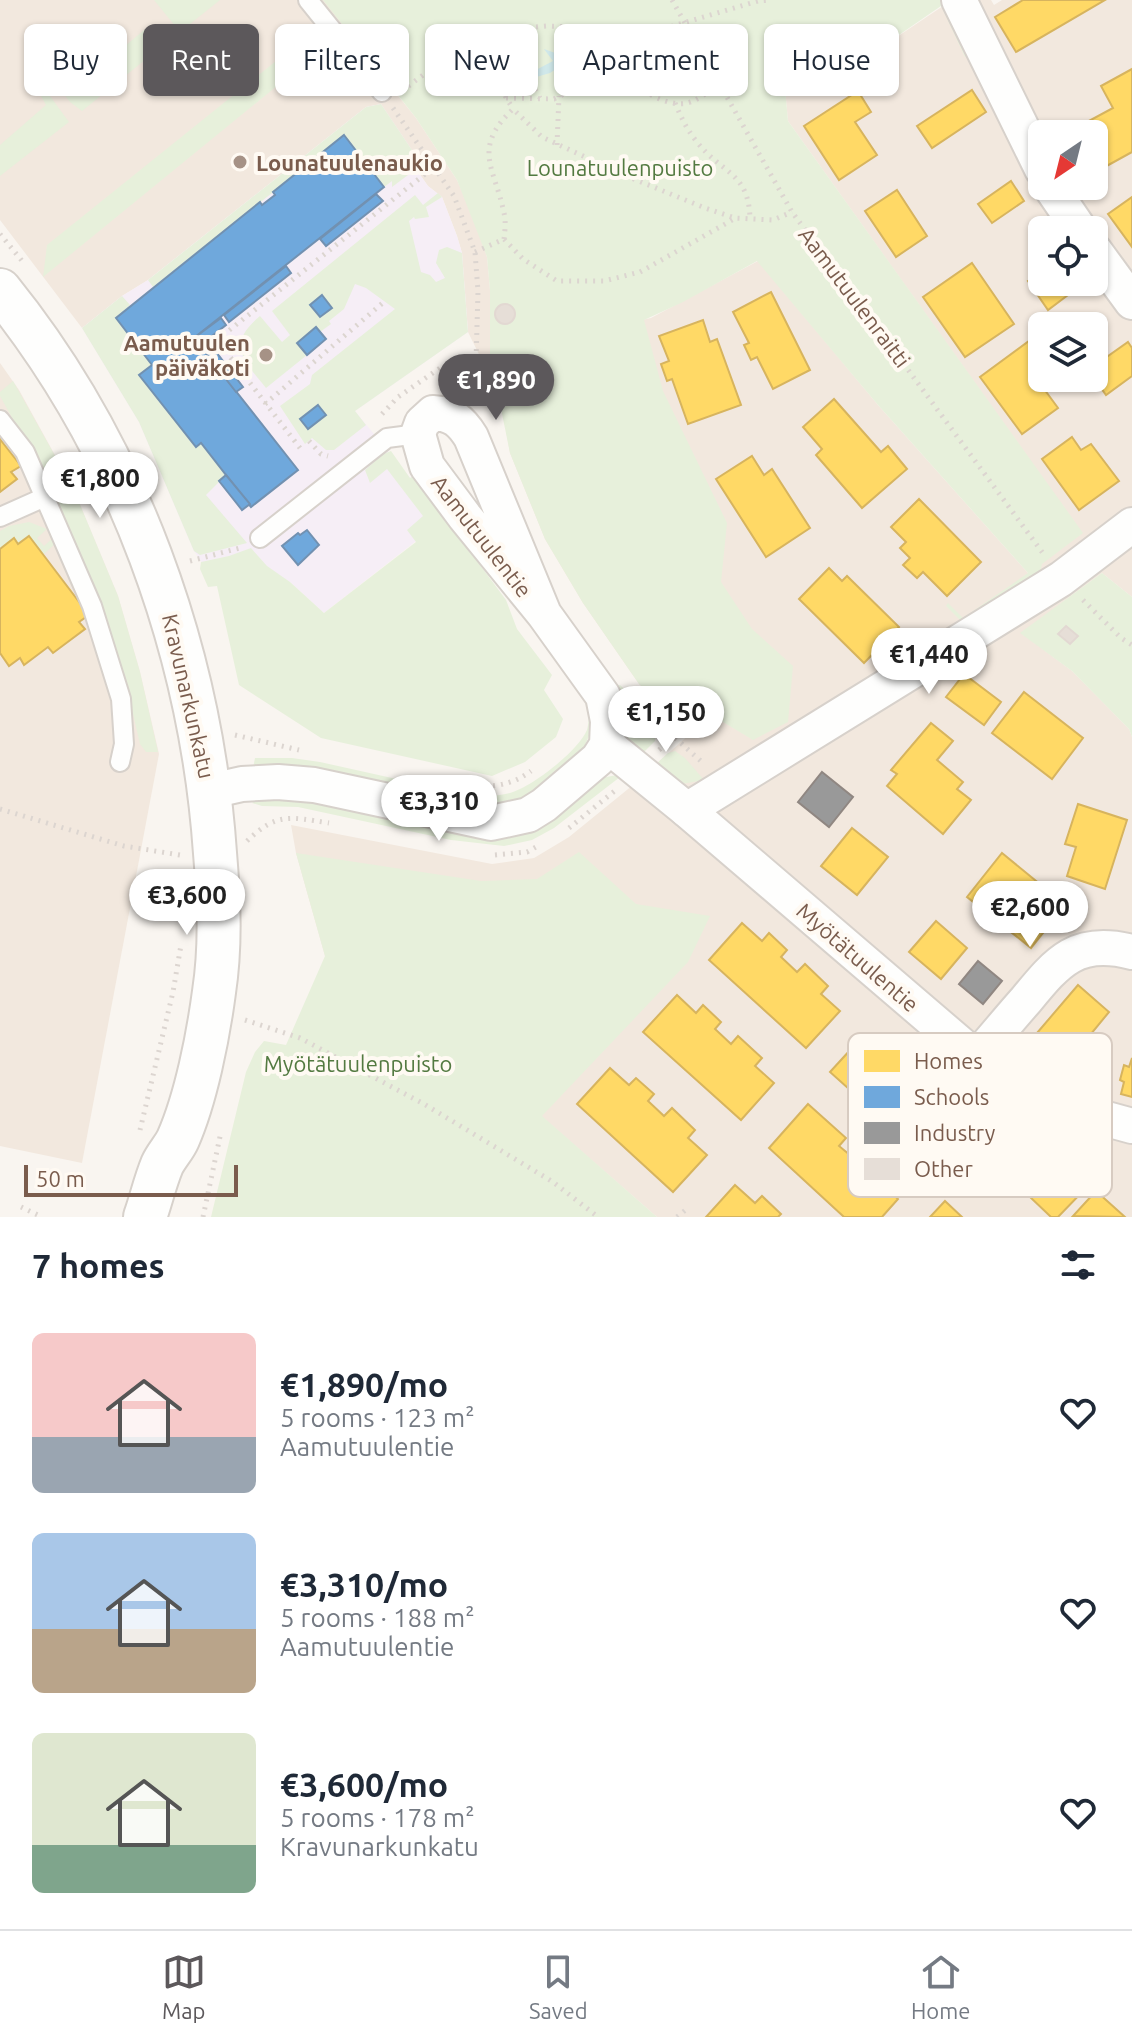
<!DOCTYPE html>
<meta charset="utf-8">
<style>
body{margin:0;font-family:Ubuntu,sans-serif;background:#f6f6f7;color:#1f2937;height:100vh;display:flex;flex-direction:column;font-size:30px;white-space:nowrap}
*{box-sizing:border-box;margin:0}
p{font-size:26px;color:#747a83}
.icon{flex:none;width:44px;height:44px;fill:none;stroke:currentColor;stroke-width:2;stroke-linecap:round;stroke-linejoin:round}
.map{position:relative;height:1217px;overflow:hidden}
.drawer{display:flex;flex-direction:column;background:#fff;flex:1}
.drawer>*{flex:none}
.guide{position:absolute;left:24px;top:24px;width:1084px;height:72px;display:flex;gap:16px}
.needle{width:52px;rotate:215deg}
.buttons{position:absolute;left:1028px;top:120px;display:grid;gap:16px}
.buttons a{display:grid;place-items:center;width:80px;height:80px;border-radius:12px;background:#fff;box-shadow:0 2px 6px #0004;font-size:40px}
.scale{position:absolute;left:24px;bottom:20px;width:214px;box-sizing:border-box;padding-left:8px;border:4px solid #7a5c4d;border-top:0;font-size:22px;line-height:28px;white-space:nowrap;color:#7a5c4d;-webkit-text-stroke:6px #fffaf3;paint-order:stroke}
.price{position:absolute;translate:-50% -68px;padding:0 18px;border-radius:28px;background:#fff;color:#222;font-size:26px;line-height:52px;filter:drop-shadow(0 2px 4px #0008)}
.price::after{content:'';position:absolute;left:50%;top:48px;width:24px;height:18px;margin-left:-12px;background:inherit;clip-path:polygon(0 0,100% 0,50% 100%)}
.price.active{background:#5c585b;color:#fff}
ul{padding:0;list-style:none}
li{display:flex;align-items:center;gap:24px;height:200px;padding:0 32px}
li span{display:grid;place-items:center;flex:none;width:224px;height:160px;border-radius:12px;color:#555}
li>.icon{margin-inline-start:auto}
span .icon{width:96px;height:96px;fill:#fffc;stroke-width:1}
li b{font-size:34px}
h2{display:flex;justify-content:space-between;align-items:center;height:96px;padding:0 32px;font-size:34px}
.chip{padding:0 28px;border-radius:12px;background:#fff;box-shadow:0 2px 6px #0004;font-size:28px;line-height:72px}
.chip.active{background:#5c585b;color:#fff}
.tabs{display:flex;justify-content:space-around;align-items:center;height:112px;border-top:2px solid #e0e1e3;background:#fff;font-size:22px;color:#747a83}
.tabs a{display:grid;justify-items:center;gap:4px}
.tabs .active{color:#5c585b}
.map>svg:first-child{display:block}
.residential{fill:#f2e8de;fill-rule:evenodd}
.education{fill:#f6eef6}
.green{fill:#e7f0db}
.water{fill:#d0e8ea}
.homes{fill:#ffd966;stroke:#d7b45e;stroke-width:2}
.schools{fill:#6fa8dc;stroke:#7291b1;stroke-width:2}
.industry{fill:#999;stroke:#908782;stroke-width:2}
.building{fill:#e6ded7;stroke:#e2d8d2;stroke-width:2}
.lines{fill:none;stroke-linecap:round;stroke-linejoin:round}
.service-casing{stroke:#d7d1cb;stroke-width:22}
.minor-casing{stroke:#d7d1cb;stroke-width:38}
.tertiary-casing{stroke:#d7d1cb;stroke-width:46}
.path{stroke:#dcd5d0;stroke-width:5;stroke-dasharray:2 6;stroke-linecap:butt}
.service{stroke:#fefefd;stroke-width:18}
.minor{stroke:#fefefd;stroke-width:34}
.tertiary{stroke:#fefefd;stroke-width:42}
.poi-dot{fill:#a69286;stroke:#fffaf3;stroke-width:3}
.labels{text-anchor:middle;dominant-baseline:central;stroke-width:8;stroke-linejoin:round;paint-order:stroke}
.poi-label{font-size:22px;font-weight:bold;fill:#7a5c4d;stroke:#fffaf3;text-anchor:start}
.park-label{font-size:22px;fill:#537a41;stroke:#fffaf3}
.street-label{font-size:22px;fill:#7a5c4d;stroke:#fffaf3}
.key{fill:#fffaf3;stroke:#d7cbc1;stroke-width:2}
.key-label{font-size:22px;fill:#7a5c4d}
</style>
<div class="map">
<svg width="1132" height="1217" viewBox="0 0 1132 1217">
<rect width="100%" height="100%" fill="#f9f5f0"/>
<!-- residential -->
<g class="residential">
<path d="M0 0H605L392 88 416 118 457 180 473 216 487 257 490 290V354L498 350 651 318 758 261 878 405 1028 573 1082 533 788 121 785 88 867 57 946 4 945 0H991L994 5 1002 0H1132V597L1102 573 1021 633 1072 671 1129 729 1132 737V1217H657L541 1116 325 956 296 853 291 825 492 864 534 858 569 837 633 785 691 733 639 684 583 603 545 539 510 453 500 397 468 332 462 253 457 236 442 197 428 186 416 169 381 104 366 107 148 280 122 296 82 328 0 220ZM1042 134H1094V186H1042ZM1042 230H1094V282H1042ZM1042 326H1094V378H1042Z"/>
<path d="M0 363 19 390 73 488 118 596 140 672 159 754 82 1163 0 1146Z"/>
</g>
<!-- education -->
<path class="education" d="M381 104 420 162 416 169 428 186 442 197 457 236 462 253 468 332 355 411 444 519 324 613 290 582 217 585 194 551 139 422 82 328 122 296 148 280 366 107Z"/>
<!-- green -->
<g class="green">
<path d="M154 0H220L180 32Z"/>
<path d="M323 0H948L973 51 965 57 941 6 867 57 785 88 788 121 1083 533 1042 564 1040 572 964 624 946 606 948 603 963 618 1028 573 878 405 757 261 683 302 644 320 663 391 727 523 721 582 752 629 793 666 788 722 753 740 708 713 672 714 639 684 583 603 545 539 510 453 490 355V290L487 257 457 180 416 118Z"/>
<path d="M150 25 167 42 82 111 70 102 50 76 56 74 74 89Z"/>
<path d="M317 28 336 47 316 54 43 277 47 245Z"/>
<path d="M39 81 69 122 0 176V145L46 105 35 85Z"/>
<path d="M381 104 420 162 416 169 392 187V181L384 187 344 136 153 287 148 280 366 107Z"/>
<path d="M438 193 442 197 426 207 429 217 415 219 414 217 409 221 421 272 430 275 436 282 445 278 436 263 439 250 447 247 462 253 468 332 355 411 366 425 334 450H326L312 438 305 444 280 406 310 384 312 375 395 309 366 288 355 284 344 309 329 321 331 324 320 332 316 327 297 343 307 355 266 388C243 360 226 344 260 316L282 342 290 335 272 311 415 195 423 205Z"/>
<path d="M122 296 130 305 116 318 152 365 140 375 195 447 201 443 226 475 206 495 247 543 200 555 194 551 139 422 82 328Z"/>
<path d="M13 381 73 488 118 596 140 672 158 752H146L140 744 130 701 93 585 41 470 0 396V392Z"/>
<path d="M391 451 410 478 417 473 454 530 506 600 517 629 552 675 544 690 563 719 556 737 525 762 492 776 321 738 239 685 217 586 208 587 200 569 201 562 229 556 251 548 267 566 290 582 324 613 416 542 407 530 423 516 387 469 370 483 365 470 383 454Z"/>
<path d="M29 522 47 529 37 538 44 546 55 536 59 540 43 555 29 536 18 544 14 539 0 549V531L9 526Z"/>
<path d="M1102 573 1132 597V737L1129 729 1072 671 1020 633Z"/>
<path d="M620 685C633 698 657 722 655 741L641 755 627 743 615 687Z"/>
<path d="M590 705 592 729 582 752 524 801 484 809 253 768 255 758H292L320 762 473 796C485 797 497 796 510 793 532 787 578 751 587 730 589 723 589 713 590 705Z"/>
<path d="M675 751 685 758 704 780 682 784 654 766 668 753Z"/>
<path d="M617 775 620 777 554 828 532 840 504 846 451 840 298 807 262 806 252 803 262 797 291 795 482 835 596 779Z"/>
<path d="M579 852 636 904 710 916 688 962 542 1116 657 1217H211L246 1072 255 1052 264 1041 286 1045 325 956 296 853 481 881 537 879Z"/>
</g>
<!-- water -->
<path class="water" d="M588 39 604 41 616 48H628L644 42 669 45 692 57V60C660 48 653 44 620 54 608 48 593 39 580 46 572 50 570 53 561 55L559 67 550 73 533 78 532 72 553 61 544 49 558 54 577 42Z"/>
<!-- homes -->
<g class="homes">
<path d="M1023 0H1105L1016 52 995 17Z"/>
<path d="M1132 69V152L1094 173V134H1072L1070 131 1113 108 1101 86Z"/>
<path d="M972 90 986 112 932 148 917 126Z"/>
<path d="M858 91 871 112 855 122 877 155 839 180 804 126Z"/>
<path d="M1011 181 1024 201 992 223 978 204Z"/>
<path d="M897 190 927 236 896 257 865 211Z"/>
<path d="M1132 197V247L1108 214Z"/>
<path d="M972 263 1014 324 965 357 923 297Z"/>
<path d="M1042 271V282L1084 283 1048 310 1028 281Z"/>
<path d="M771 292 810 370 773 389 757 357 751 360 744 345 749 343 733 312Z"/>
<path d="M703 320 710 342 717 339 741 405 688 424 672 379 667 381 661 364 669 361 659 336Z"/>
<path d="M1033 338 1042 350V373L1036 378 1058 408 1022 434 980 377Z"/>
<path d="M1128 342 1132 348V376L1106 395 1094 378V366Z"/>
<path d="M834 399 881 452 888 446 907 469 862 508 816 455 822 449 803 427Z"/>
<path d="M1072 437 1081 450 1091 444 1119 481 1079 510 1042 459Z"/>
<path d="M0 439 21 466 11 472 17 479 0 492Z"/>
<path d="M752 456 764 475 772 469 810 528 766 557 716 479Z"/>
<path d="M919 499 981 562 947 596 923 572 917 578 903 565 910 558 900 548 906 542 891 527Z"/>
<path d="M29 536 89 615 79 622 85 629 53 653 48 647 24 665 20 658 9 666 0 653V549L14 538 18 544Z"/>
<path d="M829 568 842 581 847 576 899 627 864 663 799 599Z"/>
<path d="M964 674 1001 702 984 725 946 697Z"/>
<path d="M1024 692 1083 738 1052 779 992 733Z"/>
<path d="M931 723 953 741 937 760 963 782 957 789 971 800 943 834 887 786 897 774 891 770Z"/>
<path d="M1078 804 1127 820 1105 889 1067 876 1076 847 1065 844Z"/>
<path d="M852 828 888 857 857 895 821 866Z"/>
<path d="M1002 853 1047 890 1028 913 1047 928 1031 948 967 897Z"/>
<path d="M936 921 967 948 941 979 909 952Z"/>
<path d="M742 923 762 941 769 933 787 950 781 957 797 972 805 964 828 986 821 994 840 1011 806 1048 709 960Z"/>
<path d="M1078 985 1109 1012 1072 1057 1075 1060 1061 1076 1029 1050 1040 1036 1037 1033Z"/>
<path d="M677 995 696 1013 703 1005 721 1022 715 1029 731 1044 738 1036 762 1058 755 1066 774 1083 741 1120 643 1032Z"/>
<path d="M863 1036 883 1053 890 1045 908 1062 902 1069 918 1084 926 1076 949 1097 942 1106 961 1123 928 1160 830 1072Z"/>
<path d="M1132 1058V1097L1121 1094 1124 1082 1120 1080 1124 1065 1129 1067Z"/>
<path d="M610 1068 629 1085 636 1078 654 1094 648 1101 664 1116 672 1108 695 1130 688 1138 707 1155 673 1192 577 1104Z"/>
<path d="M808 1104 846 1138 839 1146 856 1160 863 1152 886 1174 879 1182 898 1199 882 1217H844L769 1148Z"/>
<path d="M1040 1145 1086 1188 1058 1217H1051L1009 1177Z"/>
<path d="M735 1185 755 1203 762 1196 781 1214 778 1217H706Z"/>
<path d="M1096 1191 1125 1217 1073 1216Z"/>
<path d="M945 1201 962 1217H930Z"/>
</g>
<!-- schools -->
<g class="schools">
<path d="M344 135 384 187 194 338 298 470 251 507 201 443 196 447 139 375 152 365 116 318 260 202 262 205 275 195 273 192Z"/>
<path d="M376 194 383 201 326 246 320 239Z"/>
<path d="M286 266 291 273 229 322 224 315Z"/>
<path d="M322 295 332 308 320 317 310 305Z"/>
<path d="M221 318 226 325 207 340 243 387 236 392 194 338Z"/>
<path d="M316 327 326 339 307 355 297 343Z"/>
<path d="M318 405 326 415 308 429 300 419Z"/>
<path d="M226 475 250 504 242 510 219 481Z"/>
<path d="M307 530 319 545 298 565 282 546 298 533 300 535Z"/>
</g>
<!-- industry -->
<g class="industry">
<path d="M822 772 853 797 829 827 798 802Z"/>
<path d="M978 961 1002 981 983 1004 959 984Z"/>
</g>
<!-- building -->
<g class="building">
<circle cx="505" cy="314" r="10"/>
<path d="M1066 626 1078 636 1070 644 1058 634Z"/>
</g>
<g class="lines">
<!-- service casing -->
<g class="service-casing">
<g id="service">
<path d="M308 0 382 92"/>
<path d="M0 420 25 452 92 606 121 699 124 744 120 762"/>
<path d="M0 517 45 497"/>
<path d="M260 538 387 438 418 434"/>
</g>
</g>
<!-- minor casing -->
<g class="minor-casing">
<g id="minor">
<path d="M959 0 1042 169"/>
<path d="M1050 186 1080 230"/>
<path d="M1094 250 1132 302"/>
<path d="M607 745 687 810 1014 1090 1030 1098 1132 1126"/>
<path d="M211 791 242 784 278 782 314 785 491 823 528 815 544 805 598 759 607 745 608 721 603 696 544 614 465 517 427 466 418 434 422 423 433 413C453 414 461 421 471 437L544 614"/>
<path d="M687 810 1061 579 1132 525"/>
<path d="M976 1058C993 1039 1009 1019 1026 1000 1058 961 1077 938 1132 952"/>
</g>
</g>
<!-- tertiary casing -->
<g class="tertiary-casing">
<path id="tertiary" d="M0 290C128 448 201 652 215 853 219 900 221 946 214 992 208 1037 196 1098 178 1139 174 1148 166 1156 162 1165 155 1182 151 1200 145 1217"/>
</g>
<!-- path -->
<g class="path">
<path d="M672 0 792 212 1045 556"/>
<path d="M625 29V53L635 82"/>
<path d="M472 41 513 109"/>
<path d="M527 76 540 98"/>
<path d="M402 91 452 53 472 41 512 29 547 26 659 30 758 1 771 0"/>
<path d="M506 98 554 99 574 89 635 82C644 94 671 107 687 103 698 101 711 89 721 83"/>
<path d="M675 103C681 117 687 130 697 142 722 174 749 172 750 219"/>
<path d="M393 108 454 196 475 252 478 291 476 361 487 405"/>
<path d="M557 145 559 96"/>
<path d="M0 234 23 262"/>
<path d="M504 239C505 231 506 221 504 213 495 168 471 149 513 109L542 137 624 175 705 208 735 218 773 220 792 212"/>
<path d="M475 252 504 239 523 259 557 281H604L640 272 734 219"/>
<path d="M265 404 385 301"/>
<path d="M382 414 398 397 440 368 476 361"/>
<path d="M309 441 321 454 328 456"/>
<path d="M300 448 217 340 435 166"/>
<path d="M190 561 240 548"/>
<path d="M1083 600 1121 638 1132 645"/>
<path d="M634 689 674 737 703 763"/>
<path d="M235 735 299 750"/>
<path d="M659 750 674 737"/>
<path d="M477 786C498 787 515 783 531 771"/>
<path d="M0 809 124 846 180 855"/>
<path d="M569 828 617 789"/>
<path d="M247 841C277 812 290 817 329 823"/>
<path d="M495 855 527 852 536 847"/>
<path d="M245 1020 300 1038 424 1104 553 1182 598 1217"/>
<path d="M140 1130 173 992 181 945"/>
<path d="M21 1207 42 1217"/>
<path d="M203 1217 221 1132"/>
<path d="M677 1217 688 1208"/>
</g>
<!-- service -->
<use href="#service" class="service"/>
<!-- minor -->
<use href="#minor" class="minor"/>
<!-- tertiary -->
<use href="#tertiary" class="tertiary"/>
</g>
<!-- markers -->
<g class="poi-dot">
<circle cx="240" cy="162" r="8"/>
<circle cx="266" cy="355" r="8"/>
</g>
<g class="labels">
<!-- poi labels -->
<g class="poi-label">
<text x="256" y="162">Lounatuulenaukio</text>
<text x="250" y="342" text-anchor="end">Aamutuulen<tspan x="250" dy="25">päiväkoti</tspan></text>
</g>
<!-- park labels -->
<g class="park-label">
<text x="620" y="167">Lounatuulenpuisto</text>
<text x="358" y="1063">Myötätuulenpuisto</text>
</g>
<!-- street labels -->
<g class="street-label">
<text transform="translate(855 297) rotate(53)">Aamutuulenraitti</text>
<text transform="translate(482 536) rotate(52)">Aamutuulentie</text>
<text transform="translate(189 696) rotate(77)">Kravunarkunkatu</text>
<text transform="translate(858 957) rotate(41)">Myötätuulentie</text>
</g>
</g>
<!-- legend -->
<rect x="848" y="1033" width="264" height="164" rx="12" class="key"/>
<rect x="864" y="1050" width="36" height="22" fill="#ffd966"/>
<rect x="864" y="1086" width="36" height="22" fill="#6fa8dc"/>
<rect x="864" y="1122" width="36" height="22" fill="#999"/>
<rect x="864" y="1158" width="36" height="22" fill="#e6ded7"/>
<g class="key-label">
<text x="914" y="1069">Homes</text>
<text x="914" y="1105">Schools</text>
<text x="914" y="1141">Industry</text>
<text x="914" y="1177">Other</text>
</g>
</svg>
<div class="buttons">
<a><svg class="needle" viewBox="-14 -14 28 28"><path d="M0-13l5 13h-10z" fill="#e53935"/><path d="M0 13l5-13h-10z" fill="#747a83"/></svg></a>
<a><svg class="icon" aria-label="locate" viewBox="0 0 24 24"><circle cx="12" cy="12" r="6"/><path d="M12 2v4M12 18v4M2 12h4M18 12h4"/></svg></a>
<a><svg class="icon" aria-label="layers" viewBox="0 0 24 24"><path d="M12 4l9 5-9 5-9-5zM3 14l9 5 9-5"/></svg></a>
</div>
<div class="scale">50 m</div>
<b class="price active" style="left:496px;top:422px">€1,890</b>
<b class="price" style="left:100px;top:520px">€1,800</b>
<b class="price" style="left:929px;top:696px">€1,440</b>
<b class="price" style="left:666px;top:754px">€1,150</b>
<b class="price" style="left:439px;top:843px">€3,310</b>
<b class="price" style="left:187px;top:937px">€3,600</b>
<b class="price" style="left:1030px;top:949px">€2,600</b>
<div class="guide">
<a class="chip">Buy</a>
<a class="chip active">Rent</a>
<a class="chip">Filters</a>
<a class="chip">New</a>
<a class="chip">Apartment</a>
<a class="chip">House</a>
</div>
</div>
<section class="drawer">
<h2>7 homes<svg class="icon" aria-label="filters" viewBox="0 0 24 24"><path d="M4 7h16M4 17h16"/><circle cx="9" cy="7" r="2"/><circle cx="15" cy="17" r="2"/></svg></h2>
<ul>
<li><span style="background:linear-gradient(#f6c9c9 65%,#9aa5b1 0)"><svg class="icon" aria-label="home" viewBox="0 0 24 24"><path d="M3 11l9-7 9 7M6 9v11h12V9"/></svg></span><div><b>€1,890/mo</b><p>5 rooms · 123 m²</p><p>Aamutuulentie</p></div><svg class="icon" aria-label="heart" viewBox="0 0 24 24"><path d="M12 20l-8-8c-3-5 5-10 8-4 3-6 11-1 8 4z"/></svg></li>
<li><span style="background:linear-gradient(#a9c7e8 60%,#b9a48a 0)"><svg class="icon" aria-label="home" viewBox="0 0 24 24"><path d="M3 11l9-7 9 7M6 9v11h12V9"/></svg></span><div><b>€3,310/mo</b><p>5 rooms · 188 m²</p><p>Aamutuulentie</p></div><svg class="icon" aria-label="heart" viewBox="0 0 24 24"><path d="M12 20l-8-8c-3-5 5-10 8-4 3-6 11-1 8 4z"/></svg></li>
<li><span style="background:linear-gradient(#dfe7d0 70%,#7fa58c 0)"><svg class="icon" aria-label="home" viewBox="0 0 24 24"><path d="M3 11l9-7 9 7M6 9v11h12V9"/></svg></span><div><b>€3,600/mo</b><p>5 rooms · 178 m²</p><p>Kravunarkunkatu</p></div><svg class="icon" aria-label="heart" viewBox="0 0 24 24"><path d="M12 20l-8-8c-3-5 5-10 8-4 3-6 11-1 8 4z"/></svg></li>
</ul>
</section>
<nav class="tabs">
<a class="active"><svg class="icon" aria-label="map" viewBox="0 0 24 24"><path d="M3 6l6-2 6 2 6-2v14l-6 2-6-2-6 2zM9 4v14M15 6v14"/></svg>Map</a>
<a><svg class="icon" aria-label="saved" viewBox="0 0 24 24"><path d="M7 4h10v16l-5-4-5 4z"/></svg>Saved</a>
<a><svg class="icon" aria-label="home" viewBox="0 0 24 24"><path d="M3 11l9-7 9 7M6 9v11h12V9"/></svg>Home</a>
</nav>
